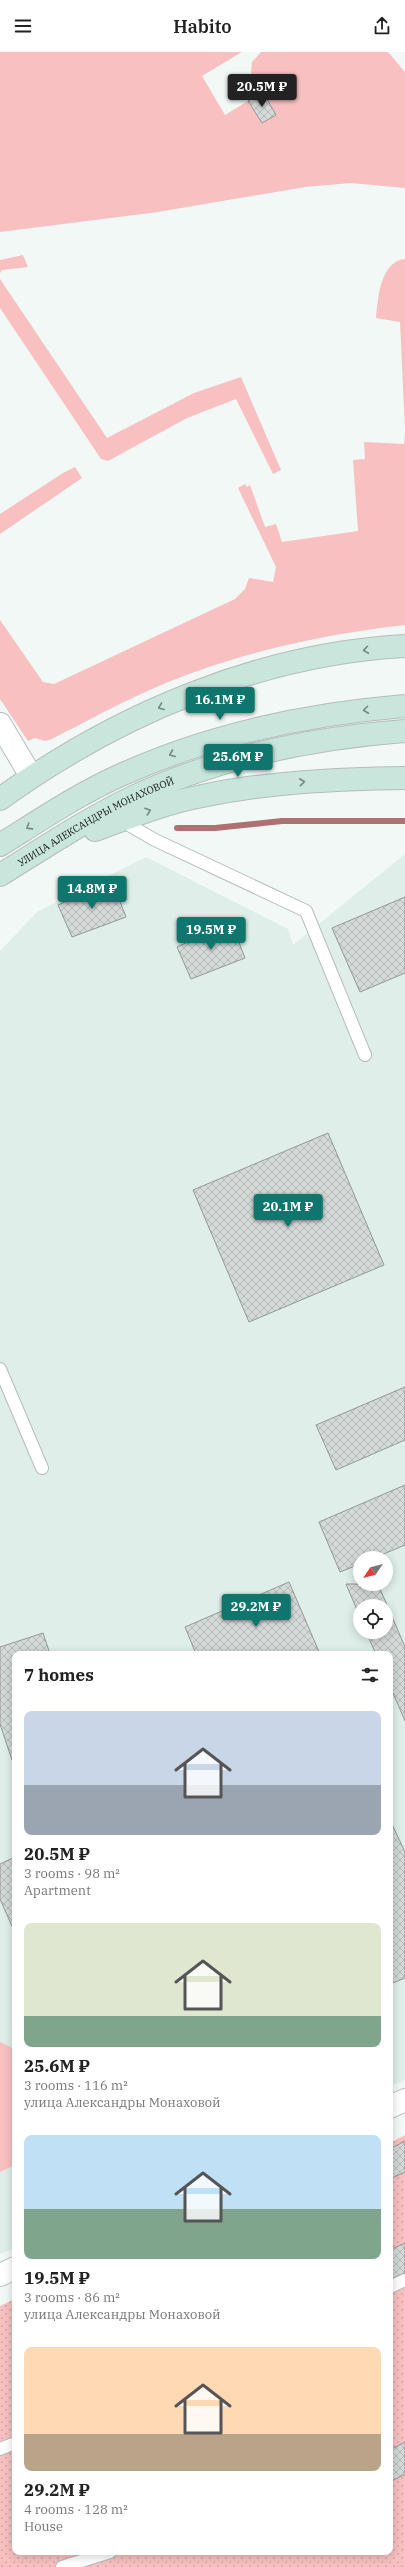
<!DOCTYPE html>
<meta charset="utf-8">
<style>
body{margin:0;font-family:"IBM Plex Serif",serif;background:#f2f2f2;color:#222;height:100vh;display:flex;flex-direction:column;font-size:15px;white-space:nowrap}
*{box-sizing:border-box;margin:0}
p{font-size:13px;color:#767676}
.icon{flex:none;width:22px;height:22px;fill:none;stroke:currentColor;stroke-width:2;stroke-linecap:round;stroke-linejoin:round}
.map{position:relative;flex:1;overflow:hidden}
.details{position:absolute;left:12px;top:1599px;width:381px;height:904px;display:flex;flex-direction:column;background:#fff;border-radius:8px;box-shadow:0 2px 10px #0003}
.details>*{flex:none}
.needle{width:26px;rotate:235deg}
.buttons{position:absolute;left:353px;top:1499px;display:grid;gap:8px}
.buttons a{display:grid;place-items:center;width:40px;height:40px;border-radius:50%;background:#fff;box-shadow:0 2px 10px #0003;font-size:20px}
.price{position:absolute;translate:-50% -34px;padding:0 9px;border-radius:4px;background:#0f766e;color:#fff;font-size:13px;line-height:26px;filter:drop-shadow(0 1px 2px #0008)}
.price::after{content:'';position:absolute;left:50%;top:24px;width:12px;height:9px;margin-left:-6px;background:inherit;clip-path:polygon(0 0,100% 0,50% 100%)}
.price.active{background:#222;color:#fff}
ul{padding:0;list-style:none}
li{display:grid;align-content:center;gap:8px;height:212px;padding:0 12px}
li span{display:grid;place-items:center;height:124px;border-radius:8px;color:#555}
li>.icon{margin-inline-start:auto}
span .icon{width:72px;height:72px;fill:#fffc;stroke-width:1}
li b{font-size:17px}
h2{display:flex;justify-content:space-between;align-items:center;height:48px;padding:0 12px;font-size:17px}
header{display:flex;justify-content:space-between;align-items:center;height:52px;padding:0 12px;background:#fff;font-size:18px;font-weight:600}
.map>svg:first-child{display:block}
.built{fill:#dfeee8;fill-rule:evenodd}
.green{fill:#f8c0c0}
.garden{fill:url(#garden-dots)}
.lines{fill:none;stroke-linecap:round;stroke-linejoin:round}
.stream{stroke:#af7071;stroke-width:6}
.building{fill:url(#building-cross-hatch);stroke:#929896}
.lane-casing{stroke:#b6bcb9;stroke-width:14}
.street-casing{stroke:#b6bcb9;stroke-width:24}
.secondary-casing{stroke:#b6bcb9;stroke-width:24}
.lane{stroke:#fff;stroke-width:12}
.street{stroke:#fff;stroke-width:22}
.secondary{stroke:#c9e6dc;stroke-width:22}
.oneway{stroke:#768781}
.labels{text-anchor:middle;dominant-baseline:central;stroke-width:4;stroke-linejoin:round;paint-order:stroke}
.street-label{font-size:10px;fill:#101211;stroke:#fff}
</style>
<header><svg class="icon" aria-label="menu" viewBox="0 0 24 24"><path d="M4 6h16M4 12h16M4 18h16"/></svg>Habito<svg class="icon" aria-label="share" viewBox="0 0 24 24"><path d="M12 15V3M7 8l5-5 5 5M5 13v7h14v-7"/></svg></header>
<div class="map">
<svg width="405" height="2515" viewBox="0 0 405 2515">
<defs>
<pattern id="garden-dots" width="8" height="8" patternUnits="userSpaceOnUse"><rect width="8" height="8" fill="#f8c0c0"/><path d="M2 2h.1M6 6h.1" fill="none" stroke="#d4a4a4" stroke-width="1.8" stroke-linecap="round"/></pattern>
<pattern id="building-cross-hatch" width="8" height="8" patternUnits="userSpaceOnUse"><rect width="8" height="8" fill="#d4dad8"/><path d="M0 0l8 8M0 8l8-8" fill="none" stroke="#b5bab8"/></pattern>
</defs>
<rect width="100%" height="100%" fill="#f2f8f5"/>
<!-- built -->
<path class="built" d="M405 802V2028L390 2034V1602H15V2196L0 2202V899L37 860 146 805 288 877 293 893ZM360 1506H386V1532H360ZM360 1554H386V1580H360Z"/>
<!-- green -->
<g class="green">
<path d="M0 0H242L202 24 225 63 248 49 262 71 276 63 251 22 252 10 261 0H388L405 20V136L351 131 305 135 158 160 0 180Z"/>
<path d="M23 203 28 215 2 218 0 221V208Z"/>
<path d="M404 207 405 208V378L400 270 376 266C378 246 380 211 404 207Z"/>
<path d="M0 227 107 386 194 341 241 325 281 418 273 422 236 347 187 366 108 409 101 407 0 256Z"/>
<path d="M405 381V573C318 583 232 602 152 637 118 652 85 670 52 687L45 689 35 686 28 689 0 647V568L43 630 54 632 235 547 245 537 249 526 273 530 276 515 238 436 245 432 247 435 250 433 265 475 276 472 282 490 358 479 353 408 365 407 364 390 404 392Z"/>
<path d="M75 415 82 426 0 482V462L63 421Z"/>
<path d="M0 1990 15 1997V2113L0 2120Z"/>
</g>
<!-- garden -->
<path class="garden" d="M405 2083V2515H0V2254L15 2247V2500H390V2091Z"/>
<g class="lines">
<!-- stream -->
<path class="stream" d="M177 776H215L282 769H405"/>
</g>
<!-- building -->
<g class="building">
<path d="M263 40 276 63 262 71 248 49Z"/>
<path d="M112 829 126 865 72 885 58 853Z"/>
<path d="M405 845V921L360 940 332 876Z"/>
<path d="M231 870 245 906 191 927 177 895Z"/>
<path d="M328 1081 384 1213 249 1270 193 1138Z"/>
<path d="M405 1335V1388L336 1418 316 1373Z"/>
<path d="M405 1433V1493L374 1506H360V1512L340 1520 319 1470Z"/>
<path d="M289 1530 320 1602H196L185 1575Z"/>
<path d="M346 1532H378L405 1595V1669L390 1634V1602H376L366 1580H386V1554H360V1565Z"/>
<path d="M43 1581 50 1602H15V1708H12L0 1672V1595Z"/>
<path d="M390 1768 405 1800V1926L390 1932Z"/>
<path d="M15 1805V1881L0 1847V1812Z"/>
<path d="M405 2089V2120L390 2127V2097Z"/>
<path d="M405 2191V2221L390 2227V2198Z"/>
<path d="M405 2390V2422L390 2430V2398Z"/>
</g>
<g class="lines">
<!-- lane casing -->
<g class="lane-casing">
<g id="lane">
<path d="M123 763 129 773 155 788 306 859 365 1003"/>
<path d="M0 1317 42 1416"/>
<path d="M390 2235 405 2228"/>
<path d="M0 2397 15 2391"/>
<path d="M62 2515 110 2500"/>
</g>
</g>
<!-- street casing -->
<g class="street-casing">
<g id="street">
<path d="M0 672 31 724"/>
<path d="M390 2055 405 2048"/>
<path d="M0 2223 15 2216"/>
</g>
</g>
<!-- secondary casing -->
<g class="secondary-casing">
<g id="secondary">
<path d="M0 747C118 662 259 602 405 594"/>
<path d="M95 778C130 765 165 751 202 744 269 730 337 727 405 726"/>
<path d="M0 793C40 768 80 741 123 722 212 682 308 662 405 654"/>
<path id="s1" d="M0 823C44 796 87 767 133 745 218 705 313 686 405 679"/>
</g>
</g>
<!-- lane -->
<use href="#lane" class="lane"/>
<!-- street -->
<use href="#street" class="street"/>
<!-- secondary -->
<use href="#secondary" class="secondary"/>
</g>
<!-- one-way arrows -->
<defs><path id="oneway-chevron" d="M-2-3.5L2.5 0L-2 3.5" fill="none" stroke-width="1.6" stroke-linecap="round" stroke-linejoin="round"/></defs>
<g class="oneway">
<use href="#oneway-chevron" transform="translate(366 598) rotate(172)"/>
<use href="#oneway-chevron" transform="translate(161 655) rotate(158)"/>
<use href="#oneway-chevron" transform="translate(366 658) rotate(173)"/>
<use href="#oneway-chevron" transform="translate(172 702) rotate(158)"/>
<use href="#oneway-chevron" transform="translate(302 730) rotate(-6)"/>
<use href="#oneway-chevron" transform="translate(148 759) rotate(-19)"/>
<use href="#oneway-chevron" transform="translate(29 775) rotate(148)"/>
</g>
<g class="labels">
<!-- street labels -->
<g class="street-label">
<text stroke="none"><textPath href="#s1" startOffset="110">УЛИЦА АЛЕКСАНДРЫ МОНАХОВОЙ</textPath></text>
</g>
</g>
</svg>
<div class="buttons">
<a><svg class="needle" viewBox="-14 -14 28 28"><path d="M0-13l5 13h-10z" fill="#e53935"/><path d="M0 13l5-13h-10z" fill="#767676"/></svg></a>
<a><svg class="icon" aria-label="locate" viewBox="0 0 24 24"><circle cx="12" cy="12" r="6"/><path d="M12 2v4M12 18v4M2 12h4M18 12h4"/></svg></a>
</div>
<b class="price active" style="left:262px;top:56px">20.5M ₽</b>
<b class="price" style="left:220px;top:669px">16.1M ₽</b>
<b class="price" style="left:238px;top:726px">25.6M ₽</b>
<b class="price" style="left:92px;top:858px">14.8M ₽</b>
<b class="price" style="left:211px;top:899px">19.5M ₽</b>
<b class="price" style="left:288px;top:1176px">20.1M ₽</b>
<b class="price" style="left:256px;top:1576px">29.2M ₽</b>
<section class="details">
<h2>7 homes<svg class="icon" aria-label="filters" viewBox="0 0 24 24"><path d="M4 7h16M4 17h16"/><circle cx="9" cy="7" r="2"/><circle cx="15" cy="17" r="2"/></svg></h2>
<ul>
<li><span style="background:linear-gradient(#c9d6e8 60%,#9aa5b1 0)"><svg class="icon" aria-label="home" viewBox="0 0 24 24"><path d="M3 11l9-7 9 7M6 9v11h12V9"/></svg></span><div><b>20.5M ₽</b><p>3 rooms · 98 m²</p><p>Apartment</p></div></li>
<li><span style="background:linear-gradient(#dfe7d0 75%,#7fa58c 0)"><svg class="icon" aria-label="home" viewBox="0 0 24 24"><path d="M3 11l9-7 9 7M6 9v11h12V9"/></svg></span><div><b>25.6M ₽</b><p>3 rooms · 116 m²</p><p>улица Александры Монаховой</p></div></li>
<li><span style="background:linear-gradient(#bfe0f5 60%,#7fa58c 0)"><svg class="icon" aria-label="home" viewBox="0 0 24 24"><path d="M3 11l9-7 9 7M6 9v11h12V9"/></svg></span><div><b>19.5M ₽</b><p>3 rooms · 86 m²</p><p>улица Александры Монаховой</p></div></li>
<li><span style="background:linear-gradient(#ffd9b3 70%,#b9a48a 0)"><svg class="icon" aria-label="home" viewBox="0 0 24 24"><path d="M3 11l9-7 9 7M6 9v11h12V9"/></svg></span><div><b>29.2M ₽</b><p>4 rooms · 128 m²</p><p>House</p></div></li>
</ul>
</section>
</div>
